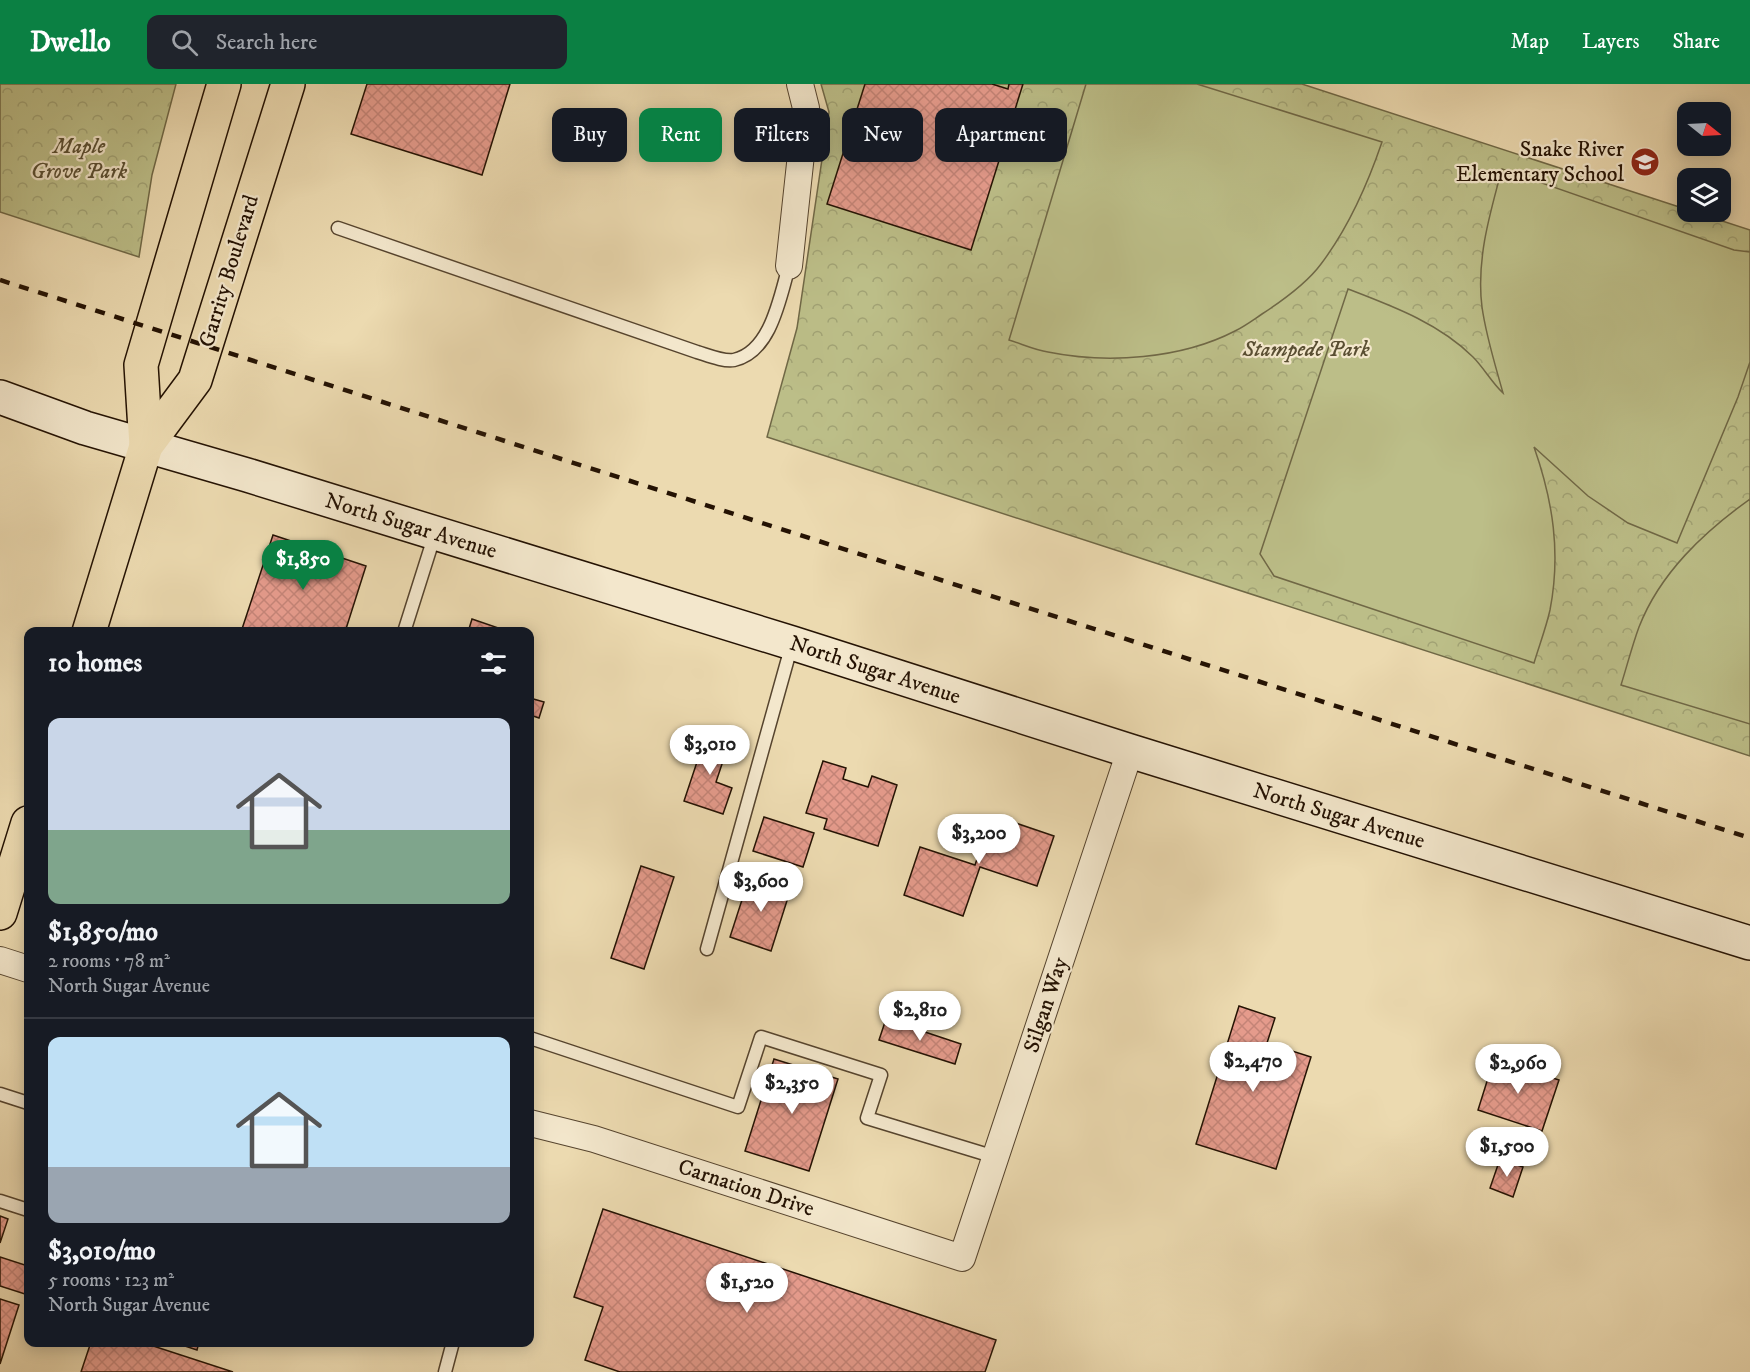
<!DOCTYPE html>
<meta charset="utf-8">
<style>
body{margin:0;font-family:"IM FELL DW Pica",serif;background:#20242c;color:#f1f3f6;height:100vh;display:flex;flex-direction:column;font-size:22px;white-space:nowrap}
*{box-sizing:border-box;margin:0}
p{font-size:20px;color:#9ea1a6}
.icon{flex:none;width:33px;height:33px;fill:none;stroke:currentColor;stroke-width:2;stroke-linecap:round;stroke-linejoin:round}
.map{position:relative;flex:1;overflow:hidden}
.side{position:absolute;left:24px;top:543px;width:510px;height:720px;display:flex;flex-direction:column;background:#171b24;border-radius:12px;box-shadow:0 3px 15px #0003}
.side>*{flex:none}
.guide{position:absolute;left:552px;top:24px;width:570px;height:54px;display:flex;gap:12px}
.needle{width:39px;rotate:108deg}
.controls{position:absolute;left:1677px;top:18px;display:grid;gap:12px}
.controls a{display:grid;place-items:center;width:54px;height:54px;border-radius:12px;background:#171b24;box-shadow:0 3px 15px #0003;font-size:30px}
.price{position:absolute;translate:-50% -51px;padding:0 14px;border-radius:21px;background:#fff;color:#222;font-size:20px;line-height:39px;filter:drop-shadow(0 2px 3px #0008)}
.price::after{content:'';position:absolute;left:50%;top:36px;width:18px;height:14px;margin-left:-9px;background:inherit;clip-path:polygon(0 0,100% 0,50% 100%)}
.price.on{background:#0b8043;color:#fff}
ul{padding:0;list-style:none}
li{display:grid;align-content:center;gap:12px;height:318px;padding:0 24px}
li+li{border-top:2px solid #363941}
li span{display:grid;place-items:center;height:186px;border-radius:12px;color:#555}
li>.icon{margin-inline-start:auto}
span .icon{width:108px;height:108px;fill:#fffc;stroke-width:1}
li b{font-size:26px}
h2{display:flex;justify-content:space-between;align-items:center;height:72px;padding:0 24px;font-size:26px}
.pill{padding:0 21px;border-radius:12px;background:#171b24;box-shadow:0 3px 15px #0003;font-size:21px;line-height:54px}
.pill.on{background:#0b8043;color:#fff}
header{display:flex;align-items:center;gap:36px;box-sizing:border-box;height:84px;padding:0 30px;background:#0b8043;color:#fff}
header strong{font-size:28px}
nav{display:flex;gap:33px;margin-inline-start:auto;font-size:21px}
.search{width:420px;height:54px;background:#20242c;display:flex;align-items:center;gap:15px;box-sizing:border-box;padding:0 21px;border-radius:12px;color:#9ea1a6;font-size:22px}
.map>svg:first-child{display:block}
.forest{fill:url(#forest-crowns);stroke:#706846;stroke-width:1.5}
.pitch{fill:#bcbe88;stroke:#706846;stroke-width:1.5}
.building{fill:url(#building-cross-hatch);stroke:#241203;stroke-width:1.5}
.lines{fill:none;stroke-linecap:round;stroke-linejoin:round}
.lane-casing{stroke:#56442e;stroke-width:15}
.street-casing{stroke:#56442e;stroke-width:28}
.secondary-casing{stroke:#241203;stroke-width:36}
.primary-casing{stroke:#241203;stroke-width:36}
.lane{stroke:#f3e7cc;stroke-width:12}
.street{stroke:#f3e7cc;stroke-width:26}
.secondary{stroke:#f3e7cc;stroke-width:33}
.primary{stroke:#ecdab0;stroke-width:33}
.rail{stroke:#241203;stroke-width:4.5;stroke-dasharray:10 10;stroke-linecap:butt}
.labels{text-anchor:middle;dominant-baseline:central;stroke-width:4.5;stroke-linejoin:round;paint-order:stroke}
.park-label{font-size:22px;font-style:italic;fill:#594e32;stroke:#f3e7cc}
.poi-label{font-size:22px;fill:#241203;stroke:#f3e7cc;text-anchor:end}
.street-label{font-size:22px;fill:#241203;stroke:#f3e7cc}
</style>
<header>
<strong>Dwello</strong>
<div class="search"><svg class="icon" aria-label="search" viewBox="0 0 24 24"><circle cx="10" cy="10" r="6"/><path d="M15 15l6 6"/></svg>Search here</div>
<nav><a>Map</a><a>Layers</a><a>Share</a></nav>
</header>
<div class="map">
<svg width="1750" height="1288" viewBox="0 0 1750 1288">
<defs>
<pattern id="forest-crowns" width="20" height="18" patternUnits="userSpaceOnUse" patternTransform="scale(1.5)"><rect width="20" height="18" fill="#bcbe88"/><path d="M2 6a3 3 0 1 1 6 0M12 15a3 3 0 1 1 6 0" fill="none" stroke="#a1a274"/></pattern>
<pattern id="building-cross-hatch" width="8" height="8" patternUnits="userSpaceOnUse" patternTransform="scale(1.5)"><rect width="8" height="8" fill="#e59b8c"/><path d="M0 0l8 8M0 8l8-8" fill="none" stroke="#c48477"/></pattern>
</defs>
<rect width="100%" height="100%" fill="#ecdab0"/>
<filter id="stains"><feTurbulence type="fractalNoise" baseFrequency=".00333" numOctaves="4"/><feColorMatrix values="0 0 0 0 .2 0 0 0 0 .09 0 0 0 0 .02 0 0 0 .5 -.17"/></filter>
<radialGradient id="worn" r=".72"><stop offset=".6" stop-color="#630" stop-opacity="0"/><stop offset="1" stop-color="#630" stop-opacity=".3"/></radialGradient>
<!-- forest -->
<g class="forest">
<path d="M0 0H176L152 91 139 173 0 128Z"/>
<path d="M821 0H1302L1750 146V672L767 353 797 244 829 28Z"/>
</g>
<!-- pitch -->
<g class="pitch">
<path d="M1086 0H1197L1382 58C1367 102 1349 143 1321 180 1307 199 1282 217 1262 230 1253 236 1245 242 1235 247 1181 275 1107 280 1048 268 1035 266 1022 260 1009 256Z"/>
<path d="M1502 85 1734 166 1750 168V278L1738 313 1677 459 1628 439 1588 412 1534 363C1553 417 1561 469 1550 526 1546 544 1539 562 1534 579L1274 492 1260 470 1348 205C1392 222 1439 239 1473 273 1484 284 1492 299 1503 309 1495 280 1486 252 1482 223 1476 176 1490 129 1502 85Z"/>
<path d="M1750 415V640L1621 601C1627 582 1632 562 1639 543 1660 489 1704 448 1750 415Z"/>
</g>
<!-- building -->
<g class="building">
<path d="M367 0H510L482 91 351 50Z"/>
<path d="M865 0H992L1008 5 1009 0H1023L971 166 827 120Z"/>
<path d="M273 451 366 482 345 548H241Z"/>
<path d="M472 535 510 548H468Z"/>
<path d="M530 614 544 618 539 634 530 631Z"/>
<path d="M707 648 730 656 716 698 732 704 723 730 684 717Z"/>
<path d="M823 677 846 684 843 695 868 703 872 692 897 701 878 762 824 745 827 735 806 729Z"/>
<path d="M992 731 1054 752 1037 802 980 783 963 832 904 811 920 763 975 781Z"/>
<path d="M764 733 814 749 803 783 753 767Z"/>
<path d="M641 782 674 793 644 885 611 874Z"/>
<path d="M750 791 791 804 771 867 730 853Z"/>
<path d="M1239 922 1275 934 1267 959 1311 973 1276 1085 1196 1060Z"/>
<path d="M886 935 961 960 955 980 879 956Z"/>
<path d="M774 975 838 995 809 1087 745 1067Z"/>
<path d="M1494 975 1559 996 1542 1047 1478 1026Z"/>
<path d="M1500 1075 1523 1083 1513 1113 1490 1104Z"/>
<path d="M603 1125 996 1256 985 1288H620L585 1276 603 1223 574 1213Z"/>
<path d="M0 1132 8 1135 0 1159Z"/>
<path d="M0 1173 28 1182V1211L0 1202Z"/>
<path d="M0 1215 19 1221 0 1280Z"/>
<path d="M91 1258H141L233 1288H81Z"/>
<path d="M173 1258H199L197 1266Z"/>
</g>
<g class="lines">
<!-- lane casing -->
<g class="lane-casing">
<g id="lane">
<path d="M338 144 697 268C707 271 724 278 734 276 771 268 780 213 789 182"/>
<path d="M404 548 435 450"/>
<path d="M707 865 792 560"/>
<path d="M530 954 738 1023 761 953 881 991 867 1034 995 1073"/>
<path d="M0 1010 28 1019"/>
<path d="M0 1117 28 1126"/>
<path d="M445 1288 453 1258"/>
</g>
</g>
<!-- street casing -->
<g class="street-casing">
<g id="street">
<path d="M789 182 806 24 800 0"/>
<path d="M0 876 28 885"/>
<path d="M530 1039 594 1055 962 1174 1130 667"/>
</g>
</g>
<!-- secondary casing -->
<g class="secondary-casing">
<path id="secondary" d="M0 313 85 344 247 391 792 559 1130 667 1750 859"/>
</g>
<!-- primary casing -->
<g class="primary-casing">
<g id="primary">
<path d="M146 362 141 281 224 0"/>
<path d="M89 548 146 362 195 296 288 0"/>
<path d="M0 829 28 739"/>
</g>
</g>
<!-- lane -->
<use href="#lane" class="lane"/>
<!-- street -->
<use href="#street" class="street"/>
<!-- secondary -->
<use href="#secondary" class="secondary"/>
<!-- primary -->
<use href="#primary" class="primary"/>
<!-- rail -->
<path class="rail" d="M0 196 1750 754"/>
</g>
<!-- icons -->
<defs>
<g id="school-disc" transform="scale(1.5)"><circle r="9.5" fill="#8f2418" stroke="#f3e7cc"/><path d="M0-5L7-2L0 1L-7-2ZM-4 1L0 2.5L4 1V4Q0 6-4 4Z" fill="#fff"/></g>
</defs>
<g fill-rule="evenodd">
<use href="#school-disc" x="1645" y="78"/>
</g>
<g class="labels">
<!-- park labels -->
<g class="park-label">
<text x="79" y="62">Maple<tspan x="79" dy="25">Grove Park</tspan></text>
<text x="1306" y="265">Stampede Park</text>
</g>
<!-- poi labels -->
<g class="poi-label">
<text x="1624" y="65">Snake River<tspan x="1624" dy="25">Elementary School</tspan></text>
</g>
<!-- street labels -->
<g class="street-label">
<text transform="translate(229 187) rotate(-73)">Garrity Boulevard</text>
<text transform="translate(411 442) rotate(17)">North Sugar Avenue</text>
<text transform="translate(875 586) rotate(18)">North Sugar Avenue</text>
<text transform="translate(1339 732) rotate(17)">North Sugar Avenue</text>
<text transform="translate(1046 921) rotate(-72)">Silgan Way</text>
<text transform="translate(746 1104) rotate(18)">Carnation Drive</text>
</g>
</g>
<rect width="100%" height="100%" filter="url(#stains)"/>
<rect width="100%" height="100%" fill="url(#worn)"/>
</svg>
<div class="controls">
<a><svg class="needle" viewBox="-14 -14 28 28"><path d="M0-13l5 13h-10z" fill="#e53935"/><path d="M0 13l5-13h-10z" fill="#9ea1a6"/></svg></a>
<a><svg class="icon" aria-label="layers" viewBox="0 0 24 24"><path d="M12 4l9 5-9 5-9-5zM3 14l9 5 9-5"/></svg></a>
</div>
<b class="price on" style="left:303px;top:507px">$1,850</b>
<b class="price" style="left:710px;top:692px">$3,010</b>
<b class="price" style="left:979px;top:781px">$3,200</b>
<b class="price" style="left:761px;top:829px">$3,600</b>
<b class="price" style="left:920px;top:958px">$2,810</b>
<b class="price" style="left:1253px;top:1009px">$2,470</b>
<b class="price" style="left:1518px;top:1011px">$2,960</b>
<b class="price" style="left:792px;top:1031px">$2,350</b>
<b class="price" style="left:1507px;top:1094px">$1,500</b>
<b class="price" style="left:747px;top:1230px">$1,520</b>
<div class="guide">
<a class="pill">Buy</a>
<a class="pill on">Rent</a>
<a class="pill">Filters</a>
<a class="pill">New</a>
<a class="pill">Apartment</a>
</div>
<section class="side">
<h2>10 homes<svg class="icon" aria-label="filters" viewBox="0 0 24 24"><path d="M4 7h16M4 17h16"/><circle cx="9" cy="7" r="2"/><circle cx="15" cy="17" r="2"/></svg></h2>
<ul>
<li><span style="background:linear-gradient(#c9d6e8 60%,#7fa58c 0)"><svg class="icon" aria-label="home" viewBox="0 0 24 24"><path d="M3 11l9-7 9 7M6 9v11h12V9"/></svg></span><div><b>$1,850/mo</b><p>2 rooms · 78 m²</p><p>North Sugar Avenue</p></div></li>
<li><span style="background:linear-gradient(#bfe0f5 70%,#9aa5b1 0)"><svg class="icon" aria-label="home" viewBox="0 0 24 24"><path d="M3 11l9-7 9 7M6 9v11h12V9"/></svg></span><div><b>$3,010/mo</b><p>5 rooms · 123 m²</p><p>North Sugar Avenue</p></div></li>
</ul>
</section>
</div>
